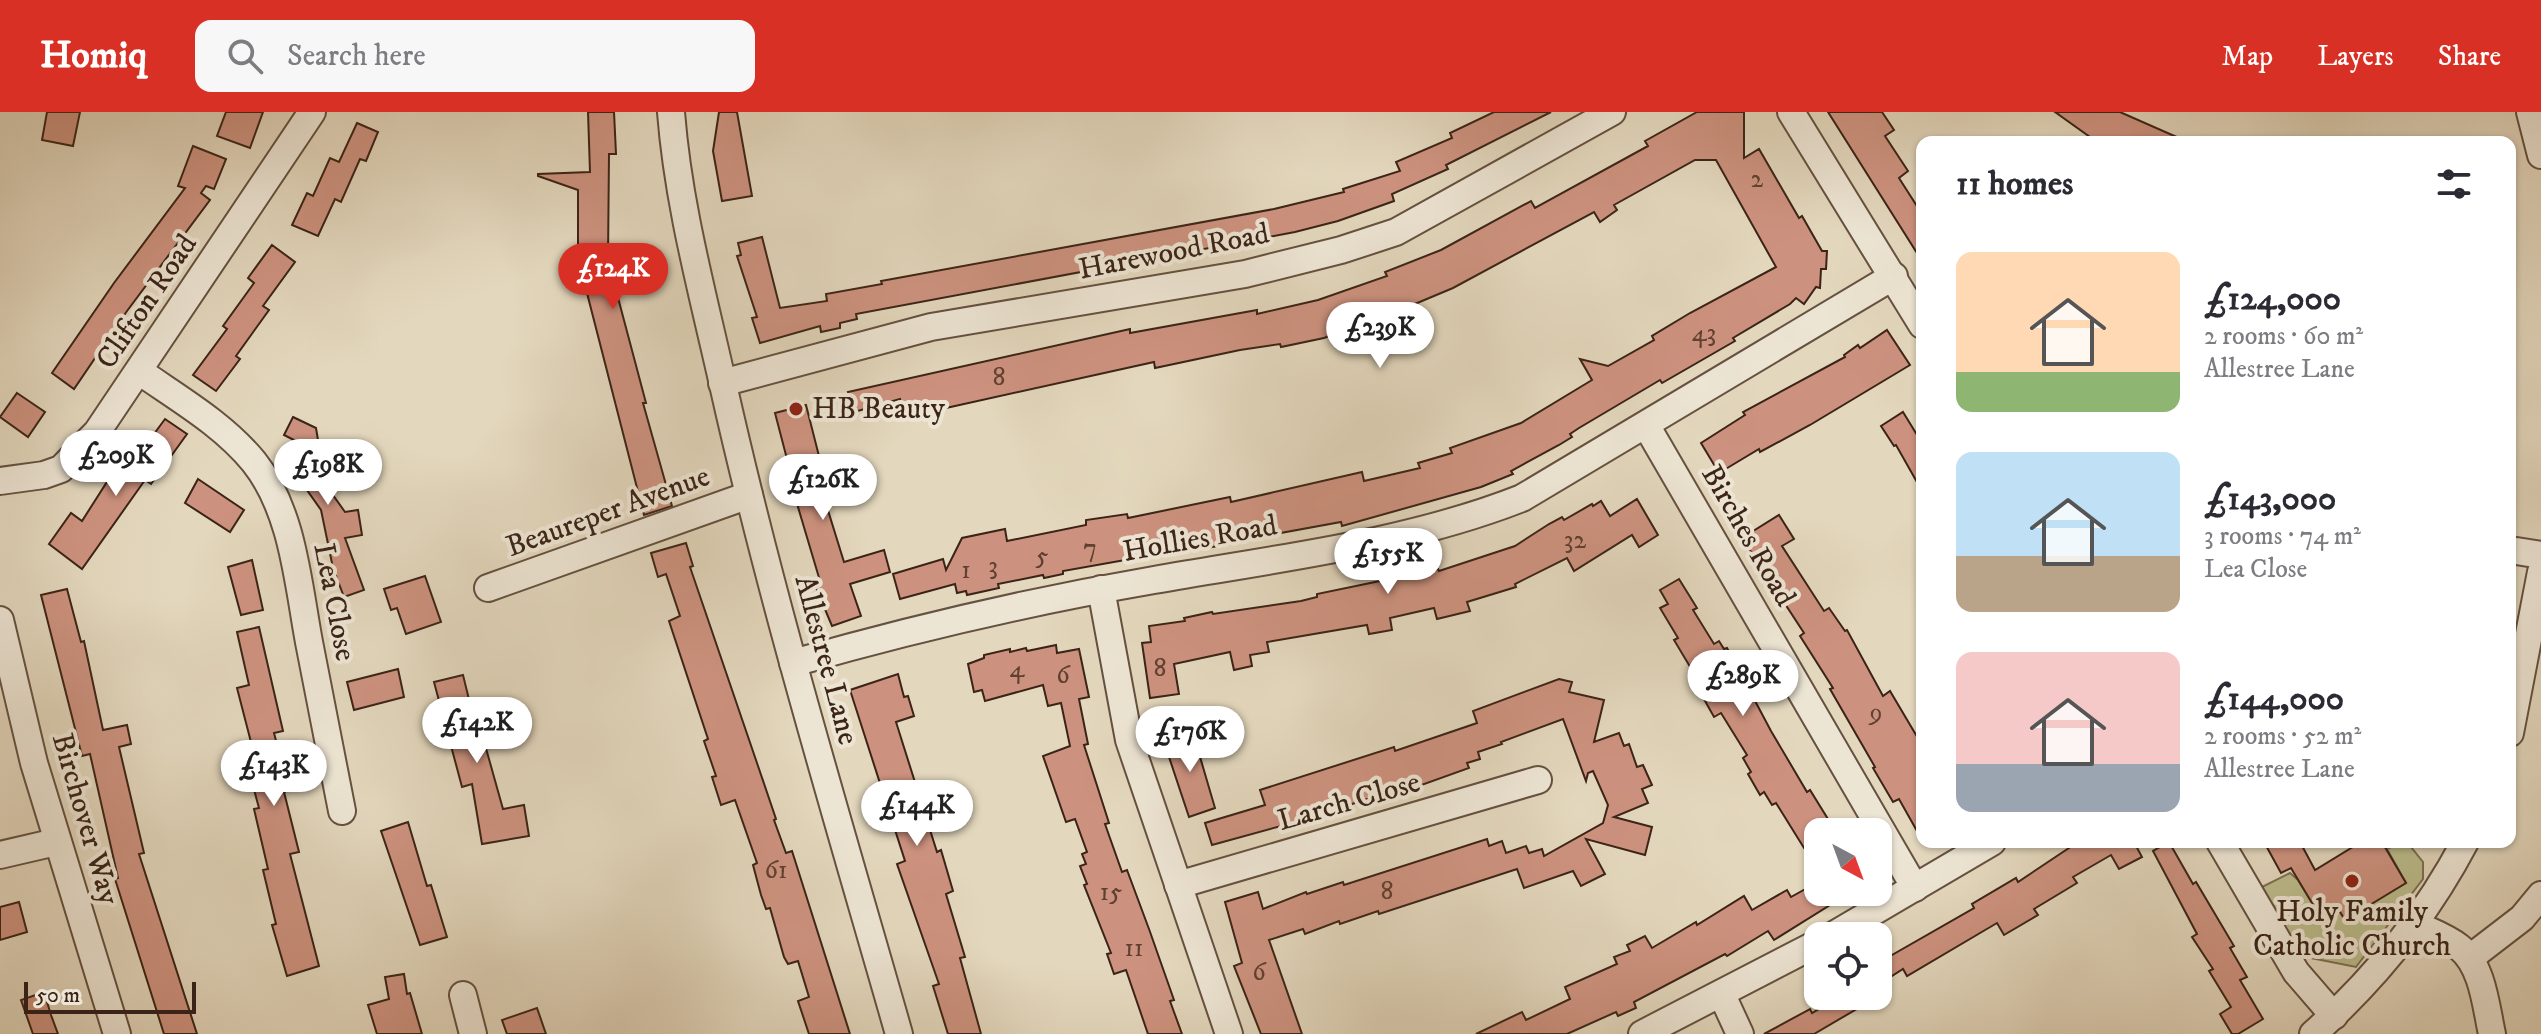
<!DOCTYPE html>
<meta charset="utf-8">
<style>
body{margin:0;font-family:"IM FELL DW Pica",serif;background:#f7f7f7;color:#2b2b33;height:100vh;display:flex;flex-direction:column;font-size:30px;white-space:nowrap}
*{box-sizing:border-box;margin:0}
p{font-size:26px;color:#7c7c81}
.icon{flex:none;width:44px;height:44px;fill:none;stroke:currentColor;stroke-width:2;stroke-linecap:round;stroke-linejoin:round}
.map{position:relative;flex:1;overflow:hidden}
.panel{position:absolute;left:1916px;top:24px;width:600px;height:712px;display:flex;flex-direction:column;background:#fff;border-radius:16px;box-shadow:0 2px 6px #0004}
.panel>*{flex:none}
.needle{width:52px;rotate:139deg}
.tools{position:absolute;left:1804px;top:706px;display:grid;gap:16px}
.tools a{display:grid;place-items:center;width:88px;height:88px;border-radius:16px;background:#fff;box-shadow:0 2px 6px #0004;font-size:40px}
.scale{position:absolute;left:24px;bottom:20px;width:172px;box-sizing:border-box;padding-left:8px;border:4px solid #3b2417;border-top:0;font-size:22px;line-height:28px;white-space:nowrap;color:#3b2417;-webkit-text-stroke:6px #ede5d4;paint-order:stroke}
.price{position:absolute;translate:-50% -68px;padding:0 18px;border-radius:28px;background:#fff;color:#222;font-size:26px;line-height:52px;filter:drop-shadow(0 2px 4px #0008)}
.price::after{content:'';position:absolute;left:50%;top:48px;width:24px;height:18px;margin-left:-12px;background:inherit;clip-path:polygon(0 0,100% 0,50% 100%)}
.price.active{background:#d93025;color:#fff}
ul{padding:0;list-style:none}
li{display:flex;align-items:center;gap:24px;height:200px;padding:0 40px}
li span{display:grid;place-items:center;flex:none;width:224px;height:160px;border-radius:16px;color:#555}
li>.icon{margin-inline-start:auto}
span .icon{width:96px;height:96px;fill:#fffc;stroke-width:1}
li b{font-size:34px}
h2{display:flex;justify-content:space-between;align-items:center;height:96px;padding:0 40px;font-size:34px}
header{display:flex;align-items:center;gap:48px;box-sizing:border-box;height:112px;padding:0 40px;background:#d93025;color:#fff}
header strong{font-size:38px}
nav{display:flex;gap:44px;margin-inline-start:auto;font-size:28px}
.search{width:560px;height:72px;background:#f7f7f7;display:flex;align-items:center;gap:20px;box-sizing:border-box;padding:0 28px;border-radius:16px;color:#7c7c81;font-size:30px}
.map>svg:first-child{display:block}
.green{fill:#bcbc8c;stroke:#7c7052;stroke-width:2}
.building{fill:#cd927f;stroke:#3b2417;stroke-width:2}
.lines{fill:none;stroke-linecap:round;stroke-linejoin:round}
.minor-casing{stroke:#655140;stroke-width:30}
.minor{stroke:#ede5d4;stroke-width:26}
.poi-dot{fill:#8f2418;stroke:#ede5d4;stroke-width:3}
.labels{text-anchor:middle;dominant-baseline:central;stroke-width:8;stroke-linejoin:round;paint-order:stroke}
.number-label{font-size:26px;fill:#604031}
.street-label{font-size:30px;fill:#3b2417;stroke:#ede5d4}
.poi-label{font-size:30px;fill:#3b2417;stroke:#ede5d4;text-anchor:start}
</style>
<header>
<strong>Homiq</strong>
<div class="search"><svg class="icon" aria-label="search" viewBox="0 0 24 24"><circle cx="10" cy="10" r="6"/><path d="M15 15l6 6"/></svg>Search here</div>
<nav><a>Map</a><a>Layers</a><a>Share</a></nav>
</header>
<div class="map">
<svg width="2541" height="922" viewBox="0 0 2541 922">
<rect width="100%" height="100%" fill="#e3d7bd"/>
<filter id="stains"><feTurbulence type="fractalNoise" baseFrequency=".0025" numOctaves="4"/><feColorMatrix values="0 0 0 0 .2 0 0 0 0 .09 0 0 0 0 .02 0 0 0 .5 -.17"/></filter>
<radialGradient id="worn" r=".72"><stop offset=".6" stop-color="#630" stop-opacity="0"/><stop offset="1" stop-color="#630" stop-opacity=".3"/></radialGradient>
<!-- green -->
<path class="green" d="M2401 730H2407L2423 750V767L2356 855 2301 844 2262 775 2290 761 2298 768 2321 805 2337 795 2345 808 2406 771 2387 737Z"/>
<!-- building -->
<g class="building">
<path d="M47 0H80L73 34 42 28Z"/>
<path d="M226 0H263L250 36 217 24Z"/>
<path d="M588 0H614L616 42H609L608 148 646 291H643L672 394 644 403 578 146V78L538 64V62L590 60Z"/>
<path d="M719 0H737L752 84 722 89 713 39Z"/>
<path d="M1494 0H1551L1446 53 1448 57 1392 82 1394 89 1338 109 1295 120 856 202 857 207 840 211V216L821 220 820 214 760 231 752 206 757 205 737 144 741 143 738 131 762 125 780 196 827 189 826 182 882 172 881 169 1274 97 1344 80 1343 77 1400 59 1396 50 1452 26 1450 21Z"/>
<path d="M1697 0H1744V46L1759 37 1799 106 1802 104 1822 139H1827L1826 157H1821L1820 176 1816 175 1804 192 1796 186 1790 192 1733 226 1735 229 1662 271 1660 268 1579 316 1570 322 1572 325 1559 333 1511 359 1513 362 1481 375 1342 414 1341 410 1275 422 1274 418 1235 426 1236 431 1159 444V442L1063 459V462L1044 466 1043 463 998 472 999 476 967 483 966 479 957 481 955 472 900 487 893 462 943 447 946 458 962 426 1005 417 1007 429 1086 413V408L1127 402 1128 406 1230 385 1231 390 1362 360 1364 369 1420 356 1418 351 1452 341 1450 336 1521 311 1592 268 1580 247 1608 254 1654 228 1652 224 1690 201 1776 155 1716 48H1695L1614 93 1617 98 1600 110 1594 100 1453 176 1391 202 1324 226 1281 235 1280 232 1240 238 1155 256 1154 250 937 298 936 290 902 296 900 287 854 300 848 280 1130 217V221L1257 198V202L1318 188 1387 164 1385 160 1441 138 1531 89 1535 96 1648 34 1645 29Z"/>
<path d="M1828 0H1882L1894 18 1885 24 1908 59 1899 66 1922 102V149Z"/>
<path d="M2055 0H2120L2188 30H2097Z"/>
<path d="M357 11 378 20 366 49 360 47 341 90 335 87 318 124 292 113 307 81 313 84 330 46 339 50Z"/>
<path d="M193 34 226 47 214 77 206 74 201 81 210 88 127 199 74 277 52 261 114 171 185 76 178 74Z"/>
<path d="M272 133 295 150 263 194 269 198 236 244 240 247 216 279 193 263 227 217 223 214 254 171 248 166Z"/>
<path d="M1887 218 1910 253 1810 313 1760 340 1759 337 1719 361 1701 331 1745 303 1743 300 1845 245 1844 243 1858 233 1860 236Z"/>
<path d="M17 281 45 300 28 325 0 305Z"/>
<path d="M806 293 820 348 813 350 844 450 884 438 890 460 850 472 861 504 832 514 814 471 820 469 784 348 787 347 775 301Z"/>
<path d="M1903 300 1922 331V379L1896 333 1894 334 1881 314Z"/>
<path d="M293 305 316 316 318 328H321L328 376 345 400 358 398 362 423 345 426 364 478 344 485 333 456 321 398 307 378 298 330 284 323Z"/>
<path d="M165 307 187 322 151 372 145 368 82 457 49 432 71 401 82 409 112 362 120 368Z"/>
<path d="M198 367 244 398 230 420 185 391Z"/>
<path d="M1637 387 1658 423 1639 435 1632 423 1574 459 1567 446 1515 472 1516 475 1467 490 1470 499 1437 507 1434 496 1390 506 1392 518 1369 522 1367 513 1267 530 1269 540 1250 543 1252 554 1234 558 1230 540 1174 552 1179 582 1150 586 1142 531 1151 530 1149 514 1185 509 1184 506 1212 500 1213 502 1301 489 1317 485V482L1438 457 1439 459 1515 434 1549 412 1562 405 1564 408 1592 392 1593 394 1601 389 1610 404Z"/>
<path d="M1779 403 1794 427 1782 434 1824 499 1829 496 1845 519 1847 518 1883 584 1890 579 1922 633V728L1899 687 1893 690 1873 656 1875 655 1830 577 1833 576 1800 524 1804 521 1742 426Z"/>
<path d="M686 431 693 454 690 455 757 651 776 707 774 708 786 741 792 739 850 922H809L798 889 809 885 798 849 788 852 784 845 770 796 766 797 761 783 753 753 757 751 735 688 721 693 712 665 716 664 704 629 708 627 669 509 680 504 666 462 658 465 651 441Z"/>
<path d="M252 448 263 498 241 503 228 455Z"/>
<path d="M425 464 441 510 406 522 397 496 391 498 384 477Z"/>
<path d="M1679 467 1697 496 1693 498 1714 532 1719 529 1724 537 1727 536 1771 619 1807 680 1810 678 1836 720H1818V728L1804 736 1776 691 1772 693 1764 680 1760 683 1748 662 1751 660 1743 646 1747 643 1721 601 1714 605 1700 580 1704 578 1674 528 1678 526 1660 496 1668 492 1660 478Z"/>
<path d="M67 477 81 530 84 529 103 618 127 613 131 632 119 635 144 741 139 742 197 922H164L115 767 118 766 90 642 82 644 41 483Z"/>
<path d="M259 515 283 619 274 621 289 678 284 680 299 740 290 742 319 854 287 864 272 813 276 812 263 758 268 757 254 697 259 696 243 637 252 634 237 576 249 573 237 520Z"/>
<path d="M1056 533 1057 541 1079 537 1089 585 1079 587 1088 632 1084 633 1109 711 1105 712 1122 760 1127 758 1149 817 1174 888 1170 889 1182 922H1148L1126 858 1114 862 1107 842 1111 841 1084 773 1087 772 1080 754 1086 752 1082 742 1087 740 1075 707 1066 710 1043 644 1070 634 1061 591 1048 594 1043 573 985 589 982 578 974 580 968 552 984 546V543L1010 537V540L1026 536 1027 539Z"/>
<path d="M398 557 404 585 354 598 347 570Z"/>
<path d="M898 562 904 585 908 584 914 604 896 610 937 740 941 738 953 779 946 782 965 845 960 846 981 922H948L933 874 939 872 897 752 905 749 850 578Z"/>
<path d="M463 563 476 616 480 615 503 697 524 693 529 724 482 732 472 672 462 675 434 570Z"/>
<path d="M1559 567 1572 570 1569 580 1604 588 1594 630 1619 621 1624 634 1629 632 1637 655 1643 653 1652 673 1642 677 1648 691 1614 705 1652 715 1645 743 1586 727 1605 762 1581 774 1573 759 1524 776 1517 757 1379 802 1378 799 1340 812 1339 809 1305 822 1303 817 1269 828 1302 922H1261L1234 854 1242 851 1225 790 1258 780 1263 797 1306 780 1307 782 1343 770 1344 773 1487 727 1489 734 1502 729 1506 741 1526 734 1529 741 1542 737 1544 744 1603 711 1608 693 1593 659 1588 661 1586 669 1563 607 1501 630 1502 632 1478 640 1480 647 1467 651 1469 656 1416 675 1415 671 1310 706 1212 733 1205 711 1265 693 1260 678 1394 635 1395 639 1477 611 1473 599Z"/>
<path d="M1193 621 1215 696 1189 705 1164 630Z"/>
<path d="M408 710 427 774 431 773 447 825 420 833 381 719Z"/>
<path d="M2078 730H2134L2142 745 2119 757 2111 743 2073 765 2077 771 2034 797 2038 803 2004 823 1997 811 1907 864 1903 857 1878 873V851L1974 796 1972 792 2016 766 2018 770Z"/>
<path d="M2169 730 2193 772 2196 770 2234 834 2230 836 2247 865 2240 868 2263 907 2238 922H2232L2220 902 2231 895 2209 859 2213 857 2192 825 2197 822 2153 739Z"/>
<path d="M2264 730H2300L2315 758 2361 730H2382L2406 771 2345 808 2337 795 2321 806 2291 756 2281 761Z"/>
<path d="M1809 775 1813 782 1851 780 1774 828 1768 819 1727 844 1725 842 1634 890 1636 896 1618 904 1616 900 1567 922H1476L1522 900 1526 908 1570 887 1565 875 1617 852 1614 845 1630 839 1627 833 1645 824 1652 836 1696 810 1697 813 1744 784 1752 798 1787 778 1791 785Z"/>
<path d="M19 790 27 820 0 828V795Z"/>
<path d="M404 862 407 882 410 881 422 922H377L368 893 389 887 385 865Z"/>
<path d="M44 880 51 903 58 922H33L21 888Z"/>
<path d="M1841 884H1879L1814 922H1764L1810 897 1812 901Z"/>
<path d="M537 896 546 922H507L502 908Z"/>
</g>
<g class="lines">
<!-- minor casing -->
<g class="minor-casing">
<g id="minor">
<path d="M671 0C678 91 702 179 722 268 771 488 837 705 899 922"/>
<path d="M1791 0 1922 213"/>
<path d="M2530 0 2541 43"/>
<path d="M139 259C179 287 223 312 254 350 293 399 298 471 309 530 320 586 331 643 342 699"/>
<path d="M722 271 931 215 1245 162 1341 138 1396 120 1612 0"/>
<path d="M1646 313 1915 776"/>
<path d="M0 369 44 363 61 357 97 320 312 0"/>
<path d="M2510 438 2541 443"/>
<path d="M488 476 749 383"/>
<path d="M1101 477 1129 628 1229 922"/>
<path d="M0 508 34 651 117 922"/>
<path d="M793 551C912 517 1032 489 1154 468 1278 446 1405 432 1522 386L1894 164"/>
<path d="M2510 621 2541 460"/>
<path d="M2220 730 2296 860 2334 904"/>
<path d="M0 743 56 730"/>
<path d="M1178 773 1538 668"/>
<path d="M2415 812C2429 819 2447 825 2459 835 2483 854 2486 895 2492 922"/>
<path d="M1832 824 1992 730"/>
<path d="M2470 846 2522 806 2541 783"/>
<path d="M463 883 473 922"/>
<path d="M1722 883 1740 922"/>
<path d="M1642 922 1818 831"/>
<path d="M2313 922C2375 867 2426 804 2465 730"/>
</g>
</g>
<!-- minor -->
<use href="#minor" class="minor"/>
</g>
<!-- markers -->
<g class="poi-dot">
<circle cx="796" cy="297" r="8"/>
<circle cx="2352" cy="769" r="8"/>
</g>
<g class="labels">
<!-- number labels -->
<g class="number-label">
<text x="1757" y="67">2</text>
<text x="1704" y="221">43</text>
<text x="999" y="265">8</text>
<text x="1575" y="428">32</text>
<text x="1090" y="436">7</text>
<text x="1042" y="444">5</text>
<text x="993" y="454">3</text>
<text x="966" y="458">1</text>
<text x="1160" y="556">8</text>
<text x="1017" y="557">4</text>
<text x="1063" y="563">6</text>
<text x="1876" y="600">9</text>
<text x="776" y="758">61</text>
<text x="1387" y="779">8</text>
<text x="1111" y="780">15</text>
<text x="1134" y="836">11</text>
<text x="1259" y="860">6</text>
</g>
<!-- street labels -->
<g class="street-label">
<text transform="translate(1174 140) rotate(-11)">Harewood Road</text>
<text transform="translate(147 190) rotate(-56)">Clifton Road</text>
<text transform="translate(608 400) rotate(-20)">Beaureper Avenue</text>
<text transform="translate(1748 424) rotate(60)">Birches Road</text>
<text transform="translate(1200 427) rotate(-10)">Hollies Road</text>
<text transform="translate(334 490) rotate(79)">Lea Close</text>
<text transform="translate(826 548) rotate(75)">Allestree Lane</text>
<text transform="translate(1349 690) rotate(-16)">Larch Close</text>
<text transform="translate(85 707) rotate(74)">Birchover Way</text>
</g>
<!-- poi labels -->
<g class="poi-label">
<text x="812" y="297">HB Beauty</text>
<text x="2352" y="800" text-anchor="middle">Holy Family<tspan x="2352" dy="34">Catholic Church</tspan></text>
</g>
</g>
<rect width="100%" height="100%" filter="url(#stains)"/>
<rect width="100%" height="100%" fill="url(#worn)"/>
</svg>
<div class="tools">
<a><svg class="needle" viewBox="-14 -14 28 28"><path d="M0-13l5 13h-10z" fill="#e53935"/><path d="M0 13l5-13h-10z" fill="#7c7c81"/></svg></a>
<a><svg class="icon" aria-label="locate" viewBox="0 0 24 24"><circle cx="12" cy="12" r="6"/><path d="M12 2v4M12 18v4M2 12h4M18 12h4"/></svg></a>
</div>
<div class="scale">50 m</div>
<b class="price active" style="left:613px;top:199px">£124K</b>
<b class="price" style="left:1380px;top:258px">£239K</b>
<b class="price" style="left:116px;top:386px">£209K</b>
<b class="price" style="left:328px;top:395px">£198K</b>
<b class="price" style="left:823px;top:410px">£126K</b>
<b class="price" style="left:1388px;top:484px">£155K</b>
<b class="price" style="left:1743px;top:606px">£289K</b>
<b class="price" style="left:477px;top:653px">£142K</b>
<b class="price" style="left:1190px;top:662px">£176K</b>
<b class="price" style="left:274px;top:696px">£143K</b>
<b class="price" style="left:917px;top:736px">£144K</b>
<section class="panel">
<h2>11 homes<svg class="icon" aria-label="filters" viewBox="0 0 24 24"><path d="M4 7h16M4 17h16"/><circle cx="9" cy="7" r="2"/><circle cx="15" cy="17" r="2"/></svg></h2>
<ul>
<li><span style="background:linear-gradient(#ffd9b3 75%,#8fb573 0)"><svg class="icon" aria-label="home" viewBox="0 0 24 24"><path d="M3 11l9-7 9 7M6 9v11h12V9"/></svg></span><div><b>£124,000</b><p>2 rooms · 60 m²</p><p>Allestree Lane</p></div></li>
<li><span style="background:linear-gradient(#bfe0f5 65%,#b9a48a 0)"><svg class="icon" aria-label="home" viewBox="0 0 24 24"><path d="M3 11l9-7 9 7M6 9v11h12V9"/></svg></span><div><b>£143,000</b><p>3 rooms · 74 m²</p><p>Lea Close</p></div></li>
<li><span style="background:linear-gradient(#f6c9c9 70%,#9aa5b1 0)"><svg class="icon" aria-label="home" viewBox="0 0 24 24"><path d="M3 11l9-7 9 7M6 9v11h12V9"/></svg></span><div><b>£144,000</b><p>2 rooms · 52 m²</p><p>Allestree Lane</p></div></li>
</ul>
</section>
</div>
